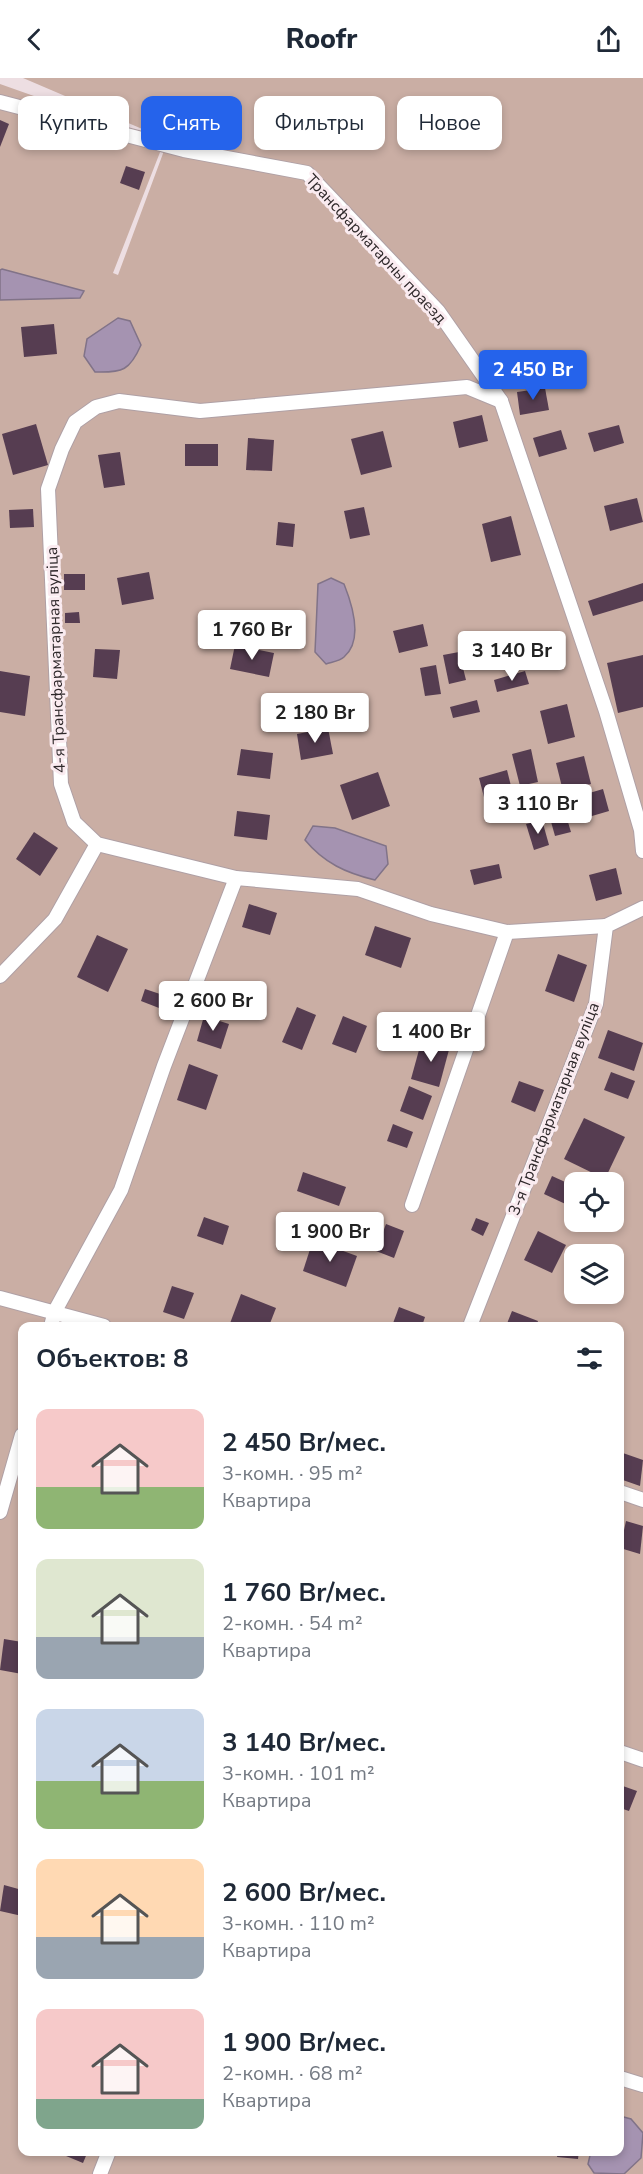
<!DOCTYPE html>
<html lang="ru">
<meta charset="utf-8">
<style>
body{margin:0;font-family:"Nunito Sans",sans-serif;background:#f2f2f3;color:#1f2937;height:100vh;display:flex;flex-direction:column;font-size:22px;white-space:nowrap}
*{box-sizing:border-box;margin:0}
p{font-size:20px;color:#747a83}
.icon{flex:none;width:33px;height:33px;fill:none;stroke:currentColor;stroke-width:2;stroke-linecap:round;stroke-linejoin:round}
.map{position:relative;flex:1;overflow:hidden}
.panel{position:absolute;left:18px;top:1244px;width:606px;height:834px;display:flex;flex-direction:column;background:#fff;border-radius:12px;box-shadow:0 3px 9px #0003}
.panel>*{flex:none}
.banner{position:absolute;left:18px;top:18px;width:608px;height:54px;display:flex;gap:12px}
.controls{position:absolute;left:564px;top:1094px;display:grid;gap:12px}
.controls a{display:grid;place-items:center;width:60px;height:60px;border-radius:12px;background:#fff;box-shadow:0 3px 9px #0003;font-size:30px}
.price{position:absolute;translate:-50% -51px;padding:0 14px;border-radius:6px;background:#fff;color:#222;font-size:20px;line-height:39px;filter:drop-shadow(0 2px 3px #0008)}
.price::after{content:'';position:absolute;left:50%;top:36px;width:18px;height:14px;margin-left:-9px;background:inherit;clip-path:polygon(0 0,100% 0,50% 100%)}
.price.current{background:#2563eb;color:#fff}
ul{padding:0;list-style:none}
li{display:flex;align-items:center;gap:18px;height:150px;padding:0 18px}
li span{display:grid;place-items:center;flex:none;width:168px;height:120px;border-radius:12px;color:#555}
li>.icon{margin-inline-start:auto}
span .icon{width:72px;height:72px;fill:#fffc;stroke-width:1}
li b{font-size:26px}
h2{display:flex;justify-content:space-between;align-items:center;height:72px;padding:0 18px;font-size:26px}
.tag{padding:0 21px;border-radius:12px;background:#fff;box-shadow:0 3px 9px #0003;font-size:21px;line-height:54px}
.tag.current{background:#2563eb;color:#fff}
header{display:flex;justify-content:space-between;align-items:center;height:78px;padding:0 18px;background:#fff;font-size:27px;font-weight:800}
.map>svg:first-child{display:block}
.green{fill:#caaea4;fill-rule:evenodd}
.water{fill:#a593b1;stroke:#817388;stroke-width:1.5}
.building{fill:#563d51}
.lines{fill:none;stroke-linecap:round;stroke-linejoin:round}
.lane-casing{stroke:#afa0a5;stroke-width:16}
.lane{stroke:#fff;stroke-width:14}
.labels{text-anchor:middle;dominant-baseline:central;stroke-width:6;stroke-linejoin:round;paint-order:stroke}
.street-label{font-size:16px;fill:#2e282a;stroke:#faebf0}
</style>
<header><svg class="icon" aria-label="back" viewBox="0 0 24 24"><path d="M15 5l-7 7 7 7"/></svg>Roofr<svg class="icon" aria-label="share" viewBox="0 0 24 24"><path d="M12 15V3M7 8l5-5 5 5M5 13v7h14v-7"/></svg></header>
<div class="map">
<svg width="643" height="2096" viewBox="0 0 643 2096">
<rect width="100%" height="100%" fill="#eddee2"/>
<!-- green -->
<path class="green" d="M23 0H643V2096H0V6L164 64 113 195 118 197 168 62ZM574 1104H614V1143H574ZM574 1176H614V1215H574ZM22 1248H620V2073H22Z"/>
<!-- water -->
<g class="water">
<path d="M2 191 84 213 80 220 0 222V192Z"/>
<path d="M118 240 130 243 141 267C130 292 123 295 95 294L84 278 87 261Z"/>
<path d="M331 500 344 506C352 526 364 562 344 579 340 583 332 584 326 586L315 574 318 506Z"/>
<path d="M313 748 335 750 386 768 388 786 375 802C346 795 324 785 305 762Z"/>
<path d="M620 2038 631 2041 643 2055 641 2080 624 2096 594 2095 588 2086 591 2073H620Z"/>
</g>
<!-- building -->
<g class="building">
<path d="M0 42 9 46 0 69Z"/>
<path d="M126 88 145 94 139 112 120 105Z"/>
<path d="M54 246 57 276 24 279 21 249Z"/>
<path d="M545 310 549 332 520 337 517 314Z"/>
<path d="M482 337 488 363 459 370 453 344Z"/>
<path d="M36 346 48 387 13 397 2 356Z"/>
<path d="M619 347 624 365 594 374 588 355Z"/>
<path d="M561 352 567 371 539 379 533 360Z"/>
<path d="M383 353 392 389 361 397 351 361Z"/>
<path d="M248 360 274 362 272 393 246 392Z"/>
<rect x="185" y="366" width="33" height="22"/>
<path d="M120 374 125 407 104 410 98 377Z"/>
<path d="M637 420 643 444 610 453 604 428Z"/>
<path d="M364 429 370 457 350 461 344 433Z"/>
<path d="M33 431 34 449 10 450 9 432Z"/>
<path d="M511 438 521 477 491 484 482 446Z"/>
<path d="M278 444 295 446 293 469 276 467Z"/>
<path d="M149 494 154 521 122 527 117 500Z"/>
<rect x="64" y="496" width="21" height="16"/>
<path d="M643 505V523L593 538 588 523Z"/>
<path d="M79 534 80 545H65V535Z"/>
<path d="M423 546 428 568 399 575 393 553Z"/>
<path d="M235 567 274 575 269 599 230 591Z"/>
<path d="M95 571 120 572 117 601 93 599Z"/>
<path d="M459 574 466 602 449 606 443 577Z"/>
<path d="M643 577V629L618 635 607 585Z"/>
<path d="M436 587 441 616 425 618 420 590Z"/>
<path d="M0 593 30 598 25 638 0 634Z"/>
<path d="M525 593 529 606 497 614 494 602Z"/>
<path d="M477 622 480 634 453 640 450 629Z"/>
<path d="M567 626 575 659 548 666 540 633Z"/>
<path d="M328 650 333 676 301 682 297 656Z"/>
<path d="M241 671 273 675 270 701 237 697Z"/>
<path d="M531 671 538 704 520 708 512 676Z"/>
<path d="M584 678 591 706 563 713 556 685Z"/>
<path d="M507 692 513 716 485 723 479 700Z"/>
<path d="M378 694 390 728 352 742 340 707Z"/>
<path d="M603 711 609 733 575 743 569 721Z"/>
<path d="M563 728 571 754 555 758 548 733Z"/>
<path d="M237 733 270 737 267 762 234 758Z"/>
<path d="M542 742 549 767 534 772 526 746Z"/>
<path d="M34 754 58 770 40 798 16 781Z"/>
<path d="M499 786 502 800 474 807 470 792Z"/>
<path d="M616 790 622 816 596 823 589 797Z"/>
<path d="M249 826 277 835 270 857 242 849Z"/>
<path d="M375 848 411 860 401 890 365 877Z"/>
<path d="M97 857 128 871 108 914 77 899Z"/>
<path d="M558 876 587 887 574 924 545 913Z"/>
<path d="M145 911 163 917 159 930 141 923Z"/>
<path d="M297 929 316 937 302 972 282 964Z"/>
<path d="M204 938 229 946 221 971 197 963Z"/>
<path d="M343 938 367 948 356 975 332 966Z"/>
<path d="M608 952 643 965 634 993 598 980Z"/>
<path d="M422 961 450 968 439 1009 411 1001Z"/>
<path d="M189 986 218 997 206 1032 177 1022Z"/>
<path d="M611 994 635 1003 628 1021 604 1012Z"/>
<path d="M519 1003 544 1012 535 1034 511 1024Z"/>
<path d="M409 1008 432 1018 423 1042 400 1033Z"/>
<path d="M584 1040 625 1059 605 1101 564 1081Z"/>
<path d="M393 1046 413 1054 407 1070 387 1063Z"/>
<path d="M303 1094 346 1109 339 1128 297 1113Z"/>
<path d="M552 1098 574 1108V1130L544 1116Z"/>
<path d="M204 1139 229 1148 223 1167 197 1158Z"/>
<path d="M476 1140 489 1145 483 1158 471 1152Z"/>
<path d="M386 1146 404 1153 394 1180 376 1173Z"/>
<path d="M538 1153 566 1167 552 1195 524 1182Z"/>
<path d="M313 1162 357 1178 346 1209 303 1193Z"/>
<path d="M614 1183 624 1186 615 1207 614 1206Z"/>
<path d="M172 1208 194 1215 184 1241 163 1234Z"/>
<path d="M241 1216 276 1230 269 1248H229Z"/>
<path d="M399 1229 425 1239 422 1248H392Z"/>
<path d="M512 1233 538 1243 536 1248H506Z"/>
<path d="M620 1374 643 1382 640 1408 620 1401Z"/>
<path d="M626 1443 643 1448 640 1476 620 1470Z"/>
<path d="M4 1561 22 1564V1596L0 1592Z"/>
<path d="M620 1707 637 1713 629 1733 620 1730Z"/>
<path d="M4 1807 22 1812V1838L0 1833Z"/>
<path d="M54 2073H88L83 2085Z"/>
<path d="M558 2073H579L578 2081 557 2079Z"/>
</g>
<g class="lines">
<!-- lane casing -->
<g class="lane-casing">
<g id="lane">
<path d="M0 24 184 72 307 95 438 233 501 323 606 633 641 752 643 773"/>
<path d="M501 323 467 309 200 333 119 323 96 329 75 344 62 371 48 411 61 706 74 744 97 766 236 800 358 811 431 836 507 854 606 848"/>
<path d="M0 898 55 841 97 766"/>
<path d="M412 1127 507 854"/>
<path d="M0 1220 104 1248"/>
<path d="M51 1248 55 1233 121 1112 164 988 236 800"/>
<path d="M470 1248 596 926 606 848 643 830"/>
<path d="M620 1414 643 1422"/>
<path d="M0 1434 22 1357"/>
<path d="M620 1674 643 1682"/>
<path d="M620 2000 643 2007"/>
<path d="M100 2096 109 2073"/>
</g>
</g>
<!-- lane -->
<use href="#lane" class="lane"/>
</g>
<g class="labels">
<!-- street labels -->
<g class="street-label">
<text transform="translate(376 171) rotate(47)">Трансфарматарны праезд</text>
<text transform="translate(56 582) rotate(-92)">4-я Трансфарматарная вуліца</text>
<text transform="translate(554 1031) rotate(-69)">3-я Трансфарматарная вуліца</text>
</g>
</g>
</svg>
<div class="controls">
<a><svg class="icon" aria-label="locate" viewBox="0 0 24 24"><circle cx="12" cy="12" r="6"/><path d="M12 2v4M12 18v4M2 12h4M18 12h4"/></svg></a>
<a><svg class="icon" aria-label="layers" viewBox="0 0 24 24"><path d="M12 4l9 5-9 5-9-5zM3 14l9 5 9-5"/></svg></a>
</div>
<b class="price current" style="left:533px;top:323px">2 450 Br</b>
<b class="price" style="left:252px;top:583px">1 760 Br</b>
<b class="price" style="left:512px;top:604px">3 140 Br</b>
<b class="price" style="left:315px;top:666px">2 180 Br</b>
<b class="price" style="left:538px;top:757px">3 110 Br</b>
<b class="price" style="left:213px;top:954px">2 600 Br</b>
<b class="price" style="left:431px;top:985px">1 400 Br</b>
<b class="price" style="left:330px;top:1185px">1 900 Br</b>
<div class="banner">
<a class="tag">Купить</a>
<a class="tag current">Снять</a>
<a class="tag">Фильтры</a>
<a class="tag">Новое</a>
</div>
<section class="panel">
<h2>Объектов: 8<svg class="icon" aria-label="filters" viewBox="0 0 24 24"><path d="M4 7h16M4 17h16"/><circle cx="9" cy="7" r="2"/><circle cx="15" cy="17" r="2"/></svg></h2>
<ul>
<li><span style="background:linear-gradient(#f6c9c9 65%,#8fb573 0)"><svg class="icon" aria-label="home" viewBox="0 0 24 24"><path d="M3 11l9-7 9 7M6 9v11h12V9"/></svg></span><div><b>2 450 Br/мес.</b><p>3-комн. · 95 m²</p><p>Квартира</p></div></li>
<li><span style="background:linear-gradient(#dfe7d0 65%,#9aa5b1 0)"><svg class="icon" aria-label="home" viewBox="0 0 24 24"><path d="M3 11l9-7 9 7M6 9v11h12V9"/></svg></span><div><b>1 760 Br/мес.</b><p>2-комн. · 54 m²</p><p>Квартира</p></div></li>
<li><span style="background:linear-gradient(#c9d6e8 60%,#8fb573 0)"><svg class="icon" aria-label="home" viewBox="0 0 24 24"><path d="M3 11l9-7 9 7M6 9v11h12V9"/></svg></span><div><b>3 140 Br/мес.</b><p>3-комн. · 101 m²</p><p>Квартира</p></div></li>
<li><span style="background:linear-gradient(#ffd9b3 65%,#9aa5b1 0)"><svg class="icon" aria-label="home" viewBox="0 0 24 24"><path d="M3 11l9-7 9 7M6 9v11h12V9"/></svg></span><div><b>2 600 Br/мес.</b><p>3-комн. · 110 m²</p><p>Квартира</p></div></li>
<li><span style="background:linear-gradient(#f6c9c9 75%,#7fa58c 0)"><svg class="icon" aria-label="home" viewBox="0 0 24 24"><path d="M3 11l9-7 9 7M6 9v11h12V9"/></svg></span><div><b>1 900 Br/мес.</b><p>2-комн. · 68 m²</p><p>Квартира</p></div></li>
</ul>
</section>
</div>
